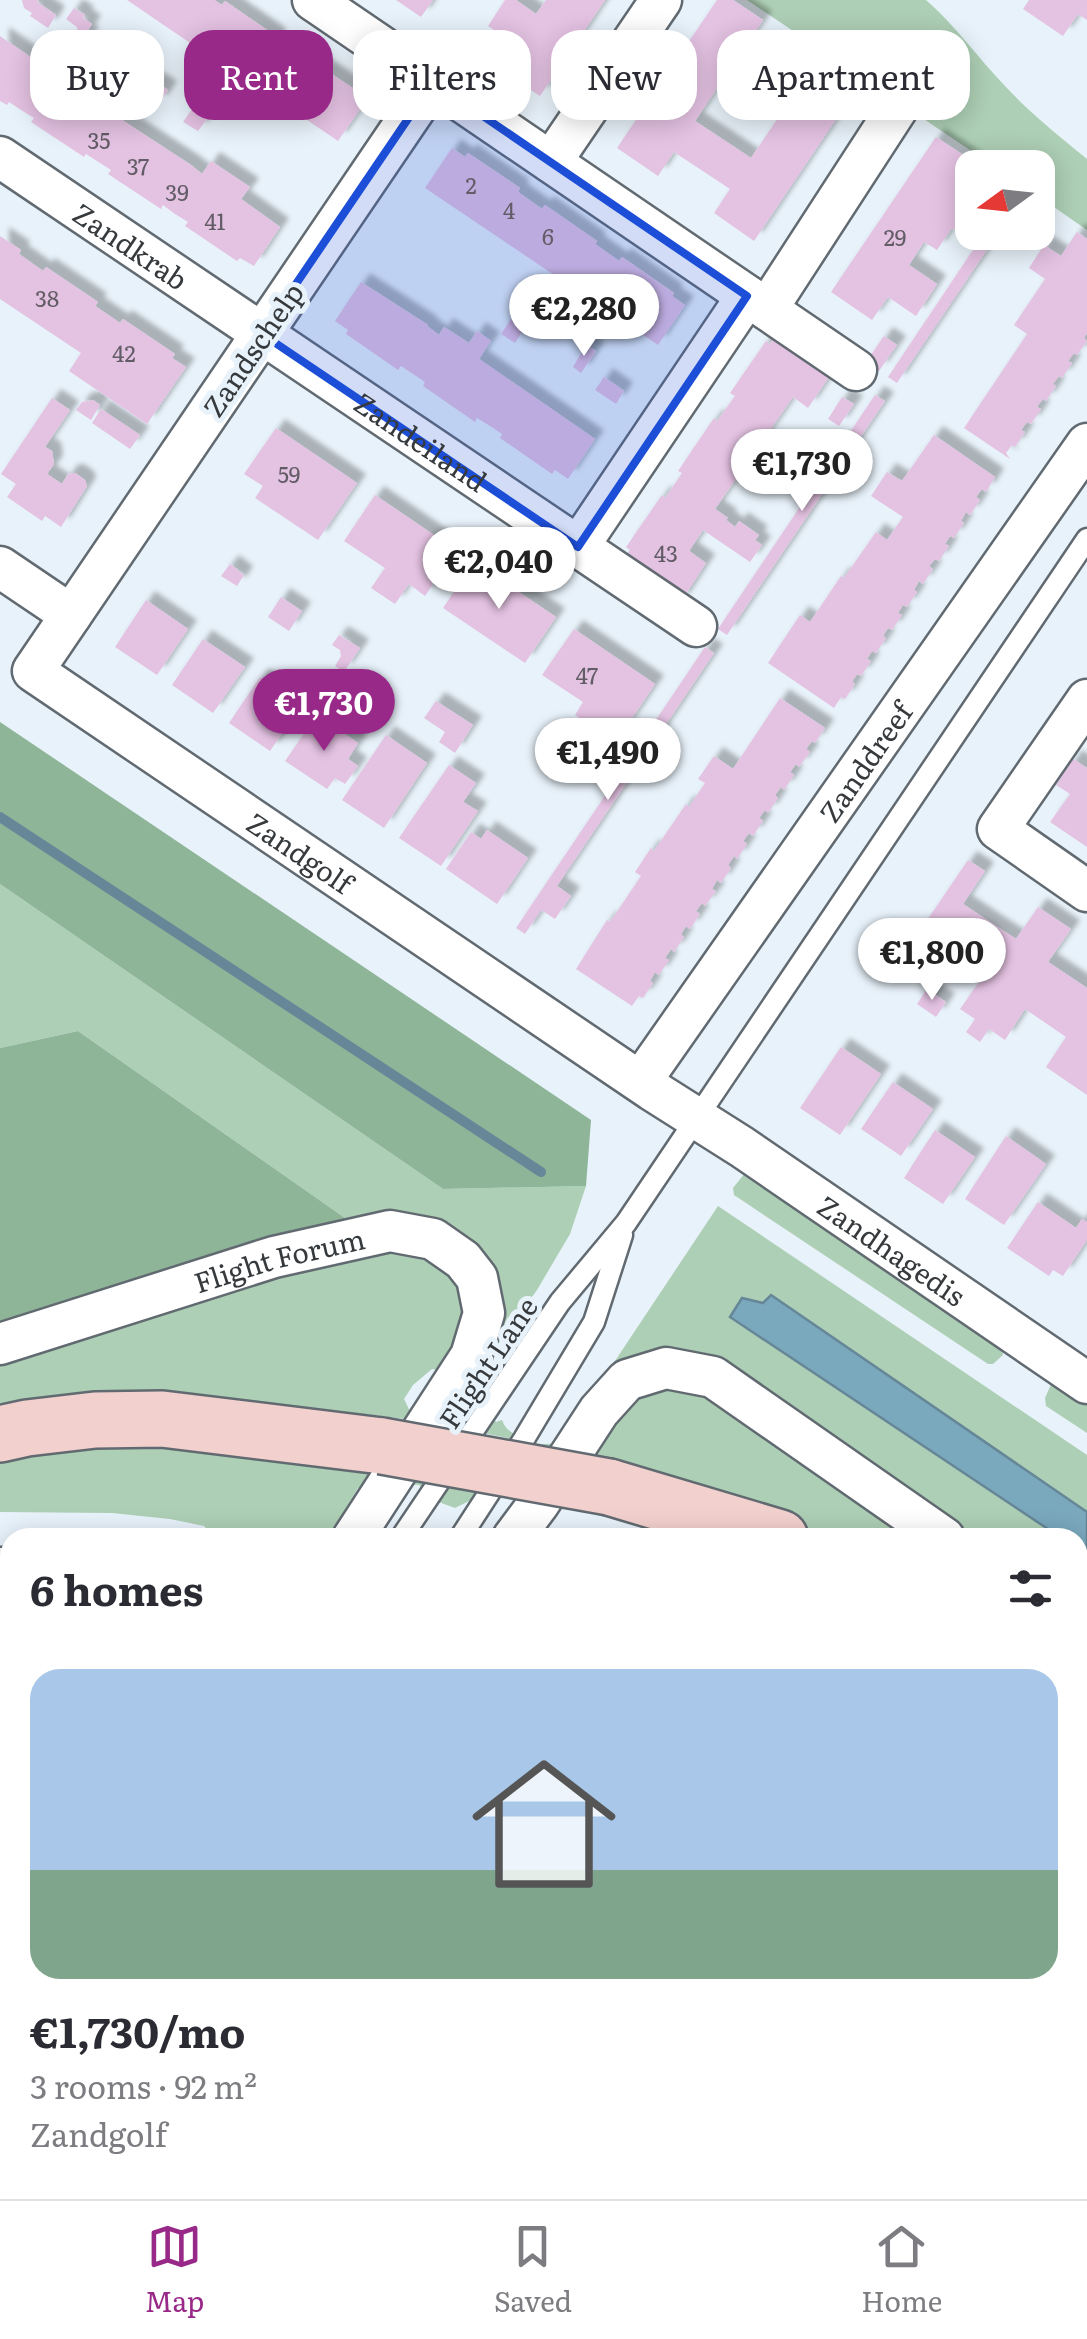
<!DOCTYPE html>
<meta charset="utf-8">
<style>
body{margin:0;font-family:Literata,serif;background:#f7f7f7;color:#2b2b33;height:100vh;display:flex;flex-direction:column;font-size:38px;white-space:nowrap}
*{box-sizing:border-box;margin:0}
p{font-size:32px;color:#7c7c81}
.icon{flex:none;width:55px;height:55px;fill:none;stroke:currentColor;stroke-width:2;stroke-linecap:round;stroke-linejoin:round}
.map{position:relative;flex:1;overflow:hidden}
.side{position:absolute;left:0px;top:1528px;width:1088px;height:672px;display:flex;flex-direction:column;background:#fff;border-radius:30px 30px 0 0;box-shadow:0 5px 25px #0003}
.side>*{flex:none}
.guide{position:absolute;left:30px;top:30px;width:1028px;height:90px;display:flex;gap:20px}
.needle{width:65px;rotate:255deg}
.tools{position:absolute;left:955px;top:150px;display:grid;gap:20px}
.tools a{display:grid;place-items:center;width:100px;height:100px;border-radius:20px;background:#fff;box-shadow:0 5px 25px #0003;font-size:50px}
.price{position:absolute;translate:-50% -85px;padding:0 22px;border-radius:35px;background:#fff;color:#222;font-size:32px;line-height:65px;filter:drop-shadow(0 2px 5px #0008)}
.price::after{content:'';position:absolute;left:50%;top:60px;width:30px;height:22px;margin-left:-15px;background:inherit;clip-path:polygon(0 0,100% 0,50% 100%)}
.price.active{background:#982988;color:#fff}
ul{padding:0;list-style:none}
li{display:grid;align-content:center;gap:20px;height:530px;padding:0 30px}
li+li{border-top:2px solid #e1e1e2}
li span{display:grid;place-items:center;height:310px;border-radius:30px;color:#555}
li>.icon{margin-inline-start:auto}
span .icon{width:180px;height:180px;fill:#fffc;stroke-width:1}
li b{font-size:42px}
h2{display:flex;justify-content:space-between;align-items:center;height:120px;padding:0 30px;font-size:42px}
.chip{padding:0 35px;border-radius:30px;background:#fff;box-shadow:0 5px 25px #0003;font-size:35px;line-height:90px}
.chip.active{background:#982988;color:#fff}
.dock{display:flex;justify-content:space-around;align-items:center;height:140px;border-top:2px solid #e1e1e2;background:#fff;font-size:28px;color:#7c7c81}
.dock a{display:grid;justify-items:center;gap:5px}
.dock .active{color:#982988}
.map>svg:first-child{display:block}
.green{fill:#adcfb5}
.forest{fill:#8fb599}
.water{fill:#7aa8bd;stroke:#668797;stroke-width:2.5}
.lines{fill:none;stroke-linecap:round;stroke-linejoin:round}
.stream{stroke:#668797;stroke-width:10}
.building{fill:#e4c2e2;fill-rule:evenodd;filter:url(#shadow)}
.service-casing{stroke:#626a71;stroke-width:25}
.minor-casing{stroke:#626a71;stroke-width:45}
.secondary-casing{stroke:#626a71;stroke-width:60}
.service{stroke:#fff;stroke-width:20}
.minor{stroke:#fff;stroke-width:40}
.secondary{stroke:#f2d0cd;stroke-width:55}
.secondary-bridge-casing{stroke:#626a71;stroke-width:60;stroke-linecap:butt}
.secondary-bridge{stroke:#f2d0cd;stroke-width:55}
.marked{fill:#1d4ed8;fill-opacity:0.2;stroke:#1d4ed8;stroke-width:8;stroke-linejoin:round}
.labels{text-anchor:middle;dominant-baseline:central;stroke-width:10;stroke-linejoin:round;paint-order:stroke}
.number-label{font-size:22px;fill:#625c66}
.street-label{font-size:28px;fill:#363a3d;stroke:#e8f2fa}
</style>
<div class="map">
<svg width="1087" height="2199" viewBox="0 0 1087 2199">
<defs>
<filter id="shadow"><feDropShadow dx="9" dy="-9" stdDeviation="2.5" flood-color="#0004"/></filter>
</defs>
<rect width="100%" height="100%" fill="#e8f2fa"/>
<!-- green -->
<g class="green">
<path d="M747 0H926C956 26 978 58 1005 86 1030 113 1059 136 1087 159V230L1038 196V168L995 167Z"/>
<path d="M0 884 443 1189 586 1186 570 1234 537 1290 485 1362 501 1312 496 1272 480 1247 434 1219 355 1225 78 1031 0 1048Z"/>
<path d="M745 1173 1001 1344 1003 1355 993 1364H988L734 1195 733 1188Z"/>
<path d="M718 1206 1087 1455V1512L772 1295 764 1303 730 1317 1060 1537H970L713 1362 593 1394Z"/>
<path d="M383 1245C395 1247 411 1248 422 1253 459 1272 476 1304 463 1344 456 1363 432 1393 421 1411L413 1408 438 1370 432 1369 413 1385 404 1399C406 1402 409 1411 412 1413 433 1431 469 1423 493 1418L496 1422 502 1420C506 1430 510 1431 518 1436 561 1462 596 1418 632 1401 655 1389 684 1389 709 1392L924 1537H829L800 1524 527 1442 433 1423 374 1415 211 1403 0 1415V1356Z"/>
<path d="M1052 1382 1087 1401V1433L1046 1406 1045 1398Z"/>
<path d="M223 1441 483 1484 473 1499 455 1508 436 1501 419 1485 378 1482 358 1488 329 1537H214L204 1526 170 1519 112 1513 0 1512V1450Z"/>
</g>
<!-- forest -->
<g class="forest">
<path d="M0 722 591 1120 586 1186 443 1189 0 884Z"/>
<path d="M78 1031 355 1225 0 1331V1048Z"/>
</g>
<!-- water -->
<path class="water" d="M771 1295 1087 1512V1555L1078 1549V1538L1060 1537 730 1317 742 1298 763 1303Z"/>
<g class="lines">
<!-- stream -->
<path class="stream" d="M0 817 541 1172"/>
</g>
<!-- building -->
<g class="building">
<path d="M22 0H39L37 2 56 15 48 28 30 16 32 13 24 8Z"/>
<path d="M127 0H214L222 5 225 1 277 37 275 41 286 49 299 57 302 54 354 89 352 93 365 102 338 141 260 88 251 101 213 75 221 64Z"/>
<path d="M396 0H433L421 17Z"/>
<path d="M505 0H516L536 14 546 0H605L540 96 499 69 516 45 488 26Z"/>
<path d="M717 0H733L763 20 747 44 803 82 819 58 859 85 754 241 714 213 730 189 674 152 658 176 617 148ZM726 75 782 112 751 158 695 121Z"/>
<path d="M1029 0H1087V20L1078 14 1063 36 1023 9Z"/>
<path d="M74 8 85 15 83 18 92 24 86 33 90 36 83 48 70 39 78 28 66 19Z"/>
<path d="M0 36 125 122 191 165 202 174 211 161 250 187 241 199 280 227 254 266 240 258 237 261 185 226 188 222 175 214 163 205 161 209 108 174 111 170 86 154 84 157 31 122 34 118 21 110 9 102 7 105 0 101Z"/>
<path d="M139 70 153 80 144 94 129 84Z"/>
<path d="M155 81 168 90 159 104 145 95Z"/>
<path d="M192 109 207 119 198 131 183 122Z"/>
<path d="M936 137 977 164 972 168 961 188 972 196V232L968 239 952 228 937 250 924 242 909 265 937 284 916 316 888 297 872 320 831 292Z"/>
<path d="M452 148 465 157 468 153 520 188 518 192 542 209 545 205 597 241 595 244 619 261 622 257 674 293 672 296 685 305 658 345 425 188Z"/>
<path d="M985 232H999L897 383 888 377Z"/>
<path d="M1077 232 1087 239V333L1084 338 1087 341 1077 355 1074 353 1068 361 1072 363 1062 378 1059 376 1053 384 1056 386 1046 401 1043 399 1039 404 1037 407 1041 409 1031 424 1027 422 1021 430 1025 432 1015 447 1012 445 1006 453 1010 459 964 428 1027 334 1014 325 1045 279 1029 268 1044 245 1061 256Z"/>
<path d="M0 236 21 250 19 254 43 271 46 267 98 302 95 306 120 323 123 319 175 354 172 358 186 367 147 424 69 371 81 353 0 299Z"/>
<path d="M361 282 428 325 427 326 439 335 444 327 469 343 477 331 491 341 479 359 595 439 568 479 555 470 552 474 500 438 502 434 490 426 477 418 475 422 423 386 425 382 401 366 398 370 346 334 348 330 335 321Z"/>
<path d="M511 319 524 329 515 343 501 334Z"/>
<path d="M779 330 835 368 808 408 793 397 715 509 728 518 726 520 735 527 739 521 759 535 755 540 762 545 750 562 703 530 689 551 706 563 680 603 621 563 630 550 626 547 662 495 665 498 674 485 682 473 678 471 714 418 717 421 735 396 730 393 766 341 770 344Z"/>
<path d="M884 336 897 345 879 371 866 362Z"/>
<path d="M586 345 596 351 581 373 573 367Z"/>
<path d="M604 377 624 391 616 404 595 390Z"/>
<path d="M875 395 885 401 727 635 718 629Z"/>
<path d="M842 397 854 404 839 426 828 419Z"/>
<path d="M52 398 70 410 45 447 52 451 54 464 47 474 62 484 68 474 75 473 85 480 87 486 61 527 45 516 42 521 7 497 16 484 1 474Z"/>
<path d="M93 400 100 405 91 420 76 410 82 402Z"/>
<path d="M101 409 140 435 130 449 92 423Z"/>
<path d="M276 428 357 483 318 540 255 498 263 486 244 474Z"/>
<path d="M934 435 995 477 986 492 982 489 976 497 980 500 970 515 966 512 961 521 964 523 954 538 950 536 945 544 949 546 939 561 935 559 929 566 933 569 923 584 919 581 914 590 917 592 907 607 903 605 898 613 902 615 892 630 888 628 883 636 886 638 876 653 872 651 867 659 871 661 861 676 857 674 852 682 855 684 845 699 841 697 834 708 768 663 800 615 810 622 841 576 844 578 876 532 887 540 903 517 871 496 887 472 902 481Z"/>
<path d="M375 495 456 550 425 596 409 584 395 604 371 588 385 568 344 541Z"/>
<path d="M474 562 556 617 525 663 443 608Z"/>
<path d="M230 564 244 575 237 586 221 576Z"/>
<path d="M281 597 302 611 289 631 268 617Z"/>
<path d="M146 600 188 629 157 675 115 647Z"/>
<path d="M574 629 655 684 616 742 575 715 583 702 542 675Z"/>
<path d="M339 635 360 648 344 672 335 666 341 656 340 650 332 645Z"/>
<path d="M203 639 245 667 213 713 172 685Z"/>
<path d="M705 647 714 653 557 886 571 896 555 919 541 910 525 934 516 928Z"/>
<path d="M260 677 302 705 270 751 229 723Z"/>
<path d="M780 698 825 728 815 743 812 741 806 749 810 752 799 767 796 764 790 772 794 775 784 790 781 787 775 795 778 798 768 813 765 810 759 818 763 821 753 836 749 833 743 841 747 844 737 859 734 856 728 865 731 868 721 883 717 880 712 889 716 891 705 906 702 903 696 911 700 914 690 929 686 926 681 934 684 937 674 952 671 949 665 958 669 960 659 975 655 972 650 981 653 983 643 998 639 996 632 1006 576 969 607 920 610 922 641 876 635 872 651 848 654 851 686 804 689 807 705 783 698 779 714 756 733 769Z"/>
<path d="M436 701 473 725 455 753 439 742 445 732 424 718Z"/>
<path d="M317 715 358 743 348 759 358 766 345 784 335 778 327 789 285 761Z"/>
<path d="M386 735 427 763 384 828 342 800Z"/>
<path d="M1073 759 1087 768V847L1050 822 1070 794 1056 785Z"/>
<path d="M449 765 476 783 463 802 478 811 441 866 399 838Z"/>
<path d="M487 830 528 858 497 904 446 869 471 832 481 839Z"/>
<path d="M968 860 985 871 963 904 990 922 1016 939 1038 907 1071 929 1048 962 1087 988V1095L1046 1067 1066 1037 1025 1009 1005 1040 989 1029 980 1042 966 1032 975 1019 960 1009 981 979 939 951 919 982 896 966Z"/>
<path d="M927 989 946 1002 936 1017 917 1004Z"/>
<path d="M841 1047 881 1074 840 1135 800 1108Z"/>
<path d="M893 1082 933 1109 901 1156 861 1129Z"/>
<path d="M935 1130 975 1157 943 1204 904 1178Z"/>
<path d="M1006 1136 1046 1164 1004 1225 965 1199Z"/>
<path d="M1038 1202 1076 1228 1082 1219 1087 1222V1240L1063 1276 1053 1270 1049 1276 1007 1248Z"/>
<path d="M0 1660 10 1678V1783L0 1802Z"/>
<path d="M1078 1857 1087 1866V2199H292V2190H1078Z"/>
</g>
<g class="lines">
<!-- service casing -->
<g class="service-casing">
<g id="service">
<path d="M401 1538 560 1302 626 1223 1087 539"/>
<path d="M460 1538 524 1439 594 1322 622 1235"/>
<path d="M0 1558H10"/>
<path d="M0 1609 10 1617"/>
<path d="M0 1870 10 1852"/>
<path d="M0 1989 10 1976"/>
<path d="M0 2153 10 2143"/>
<path d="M175 2190 176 2199"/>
</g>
</g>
<!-- minor casing -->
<g class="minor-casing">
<g id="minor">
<path d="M313 0 856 370"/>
<path id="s1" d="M433 82 33 671 652 1090 742 1147 1087 1383"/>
<path id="s2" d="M0 157 696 626"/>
<path d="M551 162 661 0"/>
<path d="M767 309 900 104"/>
<path d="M578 547 747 296"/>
<path d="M0 567 71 615"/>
<path d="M1087 700 998 829 1087 891"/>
<path id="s3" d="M641 1081 1087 444"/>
<path id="s4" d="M0 1344 274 1257 390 1231 433 1239 463 1260 477 1278 484 1313 471 1356 353 1538"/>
<path d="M513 1538 539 1503 599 1411 627 1380 666 1368 713 1377 944 1538"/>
<path d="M1078 1629 1087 1635"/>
<path d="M0 2074 10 2060"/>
<path d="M122 2199V2190"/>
</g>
</g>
<!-- secondary casing -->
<g class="secondary-casing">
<g id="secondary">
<path d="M0 1434 27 1428 95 1420 162 1419 382 1446"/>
<path d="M609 1487 780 1538"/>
<path d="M1078 1701 1087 1708"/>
</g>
</g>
<!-- service -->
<use href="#service" class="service"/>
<!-- minor -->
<use href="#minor" class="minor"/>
<!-- secondary -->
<use href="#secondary" class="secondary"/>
<!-- secondary-bridge casing -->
<g class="secondary-bridge-casing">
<path id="secondary-bridge" d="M382 1446 609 1487"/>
</g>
<!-- secondary-bridge -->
<use href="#secondary-bridge" class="secondary-bridge"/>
</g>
<!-- marked area -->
<path class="marked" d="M433 82 747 296 578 547 262 334Z"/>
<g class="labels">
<!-- number labels -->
<g class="number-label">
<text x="99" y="139">35</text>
<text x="138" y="165">37</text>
<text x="471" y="184">2</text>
<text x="177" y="191">39</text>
<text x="509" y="209">4</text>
<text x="215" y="220">41</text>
<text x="548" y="235">6</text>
<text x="895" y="236">29</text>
<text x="47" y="297">38</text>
<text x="124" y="352">42</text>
<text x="289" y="473">59</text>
<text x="666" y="552">43</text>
<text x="587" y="674">47</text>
</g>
<!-- street labels -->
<g class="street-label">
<text stroke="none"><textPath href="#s2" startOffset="158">Zandkrab</textPath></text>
<text transform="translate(252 349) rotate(-56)">Zandschelp</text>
<text stroke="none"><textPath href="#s2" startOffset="508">Zandeiland</textPath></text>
<text stroke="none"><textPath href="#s3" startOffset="390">Zanddreef</textPath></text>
<text stroke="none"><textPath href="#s1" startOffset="1035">Zandgolf</textPath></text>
<text stroke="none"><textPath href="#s1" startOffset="1748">Zandhagedis</textPath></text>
<text stroke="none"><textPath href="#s4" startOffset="292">Flight Forum</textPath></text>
<text transform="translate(487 1362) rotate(-56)">Flight Lane</text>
</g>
</g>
</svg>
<div class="tools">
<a><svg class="needle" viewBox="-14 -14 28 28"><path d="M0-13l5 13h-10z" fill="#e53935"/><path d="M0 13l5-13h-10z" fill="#7c7c81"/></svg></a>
</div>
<b class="price" style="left:584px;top:359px">€2,280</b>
<b class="price" style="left:802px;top:514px">€1,730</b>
<b class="price" style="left:499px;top:612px">€2,040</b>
<b class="price active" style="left:324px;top:754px">€1,730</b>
<b class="price" style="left:608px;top:803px">€1,490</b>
<b class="price" style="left:932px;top:1003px">€1,800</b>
<div class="guide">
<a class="chip">Buy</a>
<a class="chip active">Rent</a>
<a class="chip">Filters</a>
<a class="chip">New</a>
<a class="chip">Apartment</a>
</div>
<section class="side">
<h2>6 homes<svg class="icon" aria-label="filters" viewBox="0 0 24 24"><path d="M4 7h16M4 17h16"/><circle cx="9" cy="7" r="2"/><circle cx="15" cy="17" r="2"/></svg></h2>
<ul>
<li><span style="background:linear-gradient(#a9c7e8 65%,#7fa58c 0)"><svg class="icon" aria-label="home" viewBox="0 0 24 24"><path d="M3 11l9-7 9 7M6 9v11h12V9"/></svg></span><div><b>€1,730/mo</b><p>3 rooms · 92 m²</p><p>Zandgolf</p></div></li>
</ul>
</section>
</div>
<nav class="dock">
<a class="active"><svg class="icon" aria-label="map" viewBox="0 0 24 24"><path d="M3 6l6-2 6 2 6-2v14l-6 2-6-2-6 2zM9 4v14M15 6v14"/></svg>Map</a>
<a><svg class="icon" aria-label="saved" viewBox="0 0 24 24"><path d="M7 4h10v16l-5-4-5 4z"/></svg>Saved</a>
<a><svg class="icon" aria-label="home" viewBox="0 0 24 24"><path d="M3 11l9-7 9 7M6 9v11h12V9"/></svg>Home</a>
</nav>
